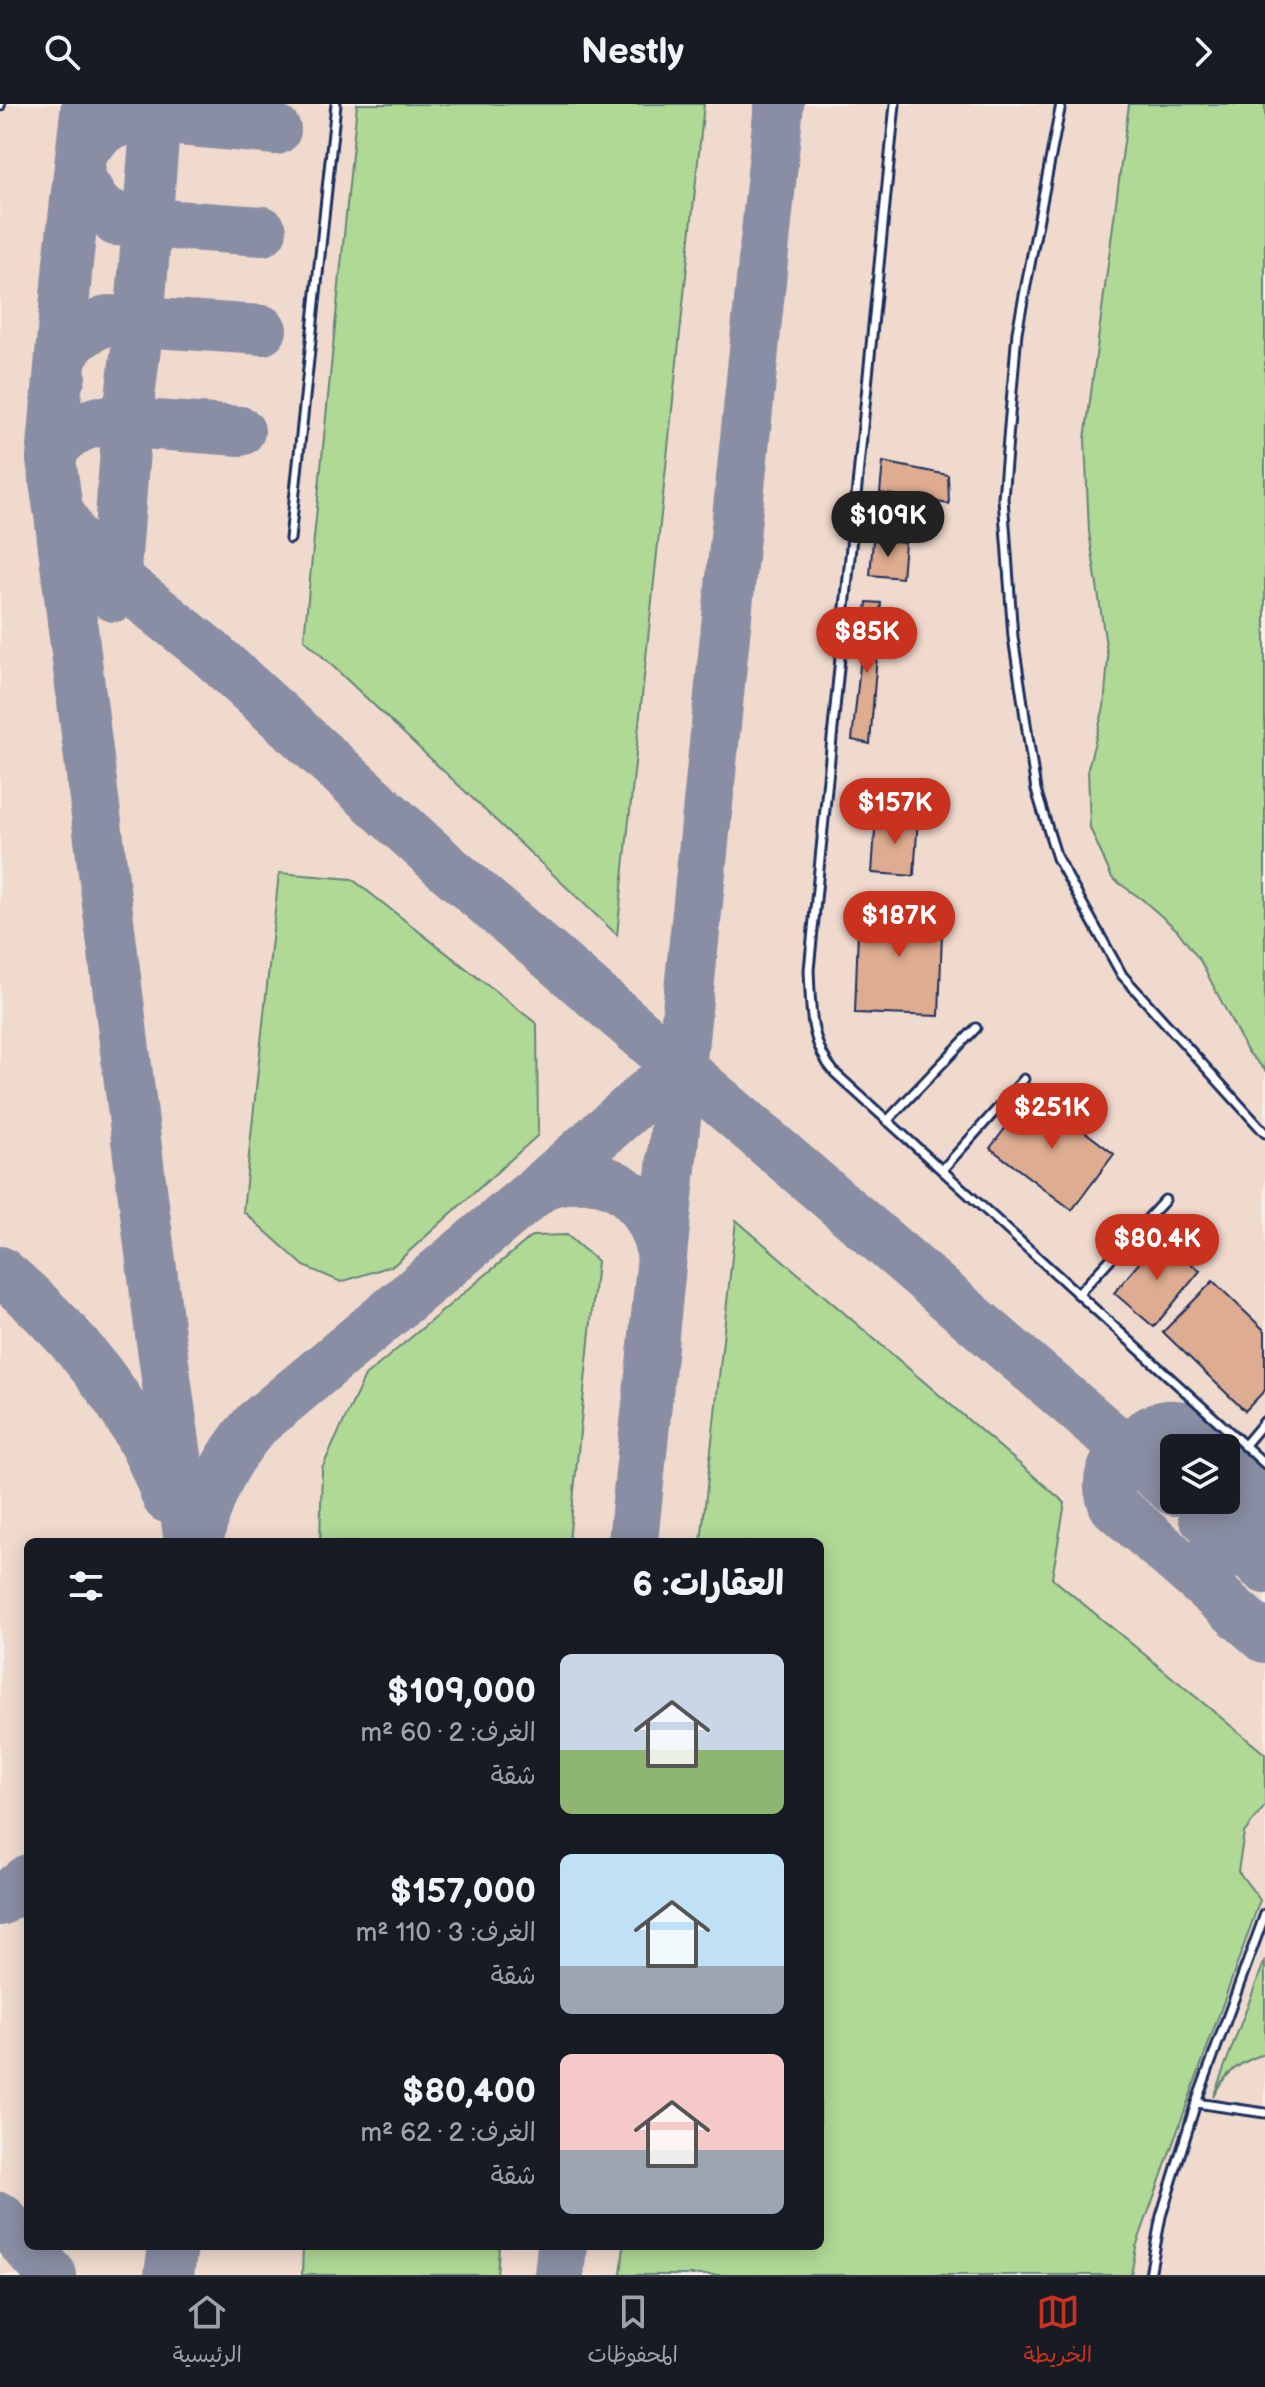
<!DOCTYPE html>
<html lang="ar">
<meta charset="utf-8">
<style>
body{margin:0;font-family:"Balsamiq Sans","Playpen Sans Arabic",sans-serif;background:#20242c;color:#f1f3f6;direction:rtl;height:100vh;display:flex;flex-direction:column;font-size:30px;white-space:nowrap}
*{box-sizing:border-box;margin:0}
p{font-size:26px;color:#9ea1a6}
.icon{flex:none;width:44px;height:44px;fill:none;stroke:currentColor;stroke-width:2;stroke-linecap:round;stroke-linejoin:round}
.map{position:relative;flex:1;overflow:hidden;direction:ltr}
.panel{position:absolute;left:24px;top:1434px;width:800px;height:712px;display:flex;flex-direction:column;background:#171b24;border-radius:12px;box-shadow:0 4px 20px #0003;direction:rtl}
.panel>*{flex:none}
.fabs{position:absolute;left:1160px;top:1330px;display:grid;gap:16px}
.fabs a{display:grid;place-items:center;width:80px;height:80px;border-radius:12px;background:#171b24;box-shadow:0 4px 20px #0003;font-size:40px}
.price{position:absolute;translate:-50% -68px;padding:0 18px;border-radius:28px;background:#c8321e;color:#fff;font-size:26px;line-height:52px;filter:drop-shadow(0 2px 4px #0008)}
.price::after{content:'';position:absolute;left:50%;top:48px;width:24px;height:18px;margin-left:-12px;background:inherit;clip-path:polygon(0 0,100% 0,50% 100%)}
.price.current{background:#222;color:#fff}
ul{padding:0;list-style:none}
li{display:flex;align-items:center;gap:24px;height:200px;padding:0 40px}
li span{display:grid;place-items:center;flex:none;width:224px;height:160px;border-radius:12px;color:#555}
li>.icon{margin-inline-start:auto}
span .icon{width:96px;height:96px;fill:#fffc;stroke-width:1}
li b{font-size:34px}
h2{display:flex;justify-content:space-between;align-items:center;height:96px;padding:0 40px;font-size:34px}
header{display:flex;justify-content:space-between;align-items:center;height:104px;padding:0 40px;background:#171b24;font-size:36px;font-weight:800}
.tab-bar{display:flex;justify-content:space-around;align-items:center;height:112px;border-top:2px solid #363941;background:#171b24;font-size:22px;color:#9ea1a6}
.tab-bar a{display:grid;justify-items:center;gap:4px}
.tab-bar .current{color:#c8321e}
.map>svg:first-child{display:block}
.built{fill:#f0dace;fill-rule:evenodd}
.green{fill:#b0d996;stroke:#66847a;stroke-width:2}
.lines{fill:none;stroke-linecap:round;stroke-linejoin:round}
.taxiway{stroke:#8a8ea4;stroke-width:50}
.building{fill:#deac90;stroke:#1b2f5e;stroke-width:2}
.service-casing{stroke:#1b2f5e;stroke-width:13}
.service{stroke:#fff;stroke-width:7}
</style>
<header><svg class="icon" aria-label="forward" viewBox="0 0 24 24"><path d="M9 5l7 7-7 7"/></svg>Nestly<svg class="icon" aria-label="search" viewBox="0 0 24 24"><circle cx="10" cy="10" r="6"/><path d="M15 15l6 6"/></svg></header>
<div class="map">
<svg width="1265" height="2171" viewBox="0 0 1265 2171">
<rect width="100%" height="100%" fill="#f8eee9"/>
<filter id="ink" filterUnits="userSpaceOnUse"><feTurbulence type="fractalNoise" baseFrequency=".0125" numOctaves="2"/><feDisplacementMap in="SourceGraphic" scale="16" xChannelSelector="R" yChannelSelector="G"/><feConvolveMatrix kernelMatrix="1 2 1 2 8 2 1 2 1" color-interpolation-filters="sRGB"/></filter>
<g filter="url(#ink)">
<!-- built -->
<path class="built" d="M0 0H1265V2171H0ZM1174 1344H1226V1396H1174ZM28 1438H820V2142H28Z"/>
<!-- green -->
<g class="green">
<path d="M357 0H704L617 831 304 535Z"/>
<path d="M1129 0H1265V966L1247 947 1201 858 1177 826 1143 796 1112 774 1090 724 1088 664 1104 603 1108 555 1089 428 1085 335Z"/>
<path d="M279 769 352 775 537 920 538 1031 394 1161 341 1178 304 1162 243 1107Z"/>
<path d="M736 1116 1065 1399 1052 1474 1265 1650V1702L1244 1729 1238 1767 1260 1796 1136 2143 1131 2171H621L624 2142H820V1438H701Z"/>
<path d="M567 1131 597 1157 569 1438H320L322 1364 365 1272 532 1132Z"/>
<path d="M1265 1856V1950C1241 1957 1224 1969 1213 1993Z"/>
<path d="M303 2142H499L497 2171H302Z"/>
</g>
<g class="lines">
<!-- taxiway -->
<g class="taxiway">
<path d="M86 0 68 159 51 355 58 405 80 445 208 547 445 762 1174 1387"/>
<path d="M122 116 98 103 81 75 80 54 86 42 106 23 136 13 276 26"/>
<path d="M116 117 262 127"/>
<path d="M61 272C56 243 84 226 108 216L262 226"/>
<path d="M51 355C57 333 78 322 100 317L240 327"/>
<path d="M59 411 160 1230 189 1438"/>
<path d="M114 493 127 319 139 218 157 0"/>
<path d="M544 1080C609 1060 647 1089 662 1152"/>
<path d="M0 1167C73 1229 135 1302 167 1394"/>
<path d="M1211 1344C1201 1335 1189 1322 1175 1321 1151 1318 1116 1349 1110 1371 1107 1382 1110 1392 1114 1402L1265 1534"/>
<path d="M1226 1358 1265 1392"/>
<path d="M1203 1412 1265 1465"/>
<path d="M198 1438C208 1392 225 1355 256 1320L544 1080 680 961"/>
<path d="M633 1438 779 0"/>
<path d="M1213 1488 1209 1454C1224 1433 1240 1414 1265 1406"/>
<path d="M0 1797 28 1775"/>
<path d="M0 2113 52 2171"/>
<path d="M169 2171 173 2142"/>
<path d="M559 2171 562 2142"/>
</g>
</g>
<!-- building -->
<g class="building">
<path d="M883 358 948 371 949 400 880 389Z"/>
<path d="M873 436 905 439 902 474 870 471Z"/>
<path d="M867 498 881 499 870 640 852 636Z"/>
<path d="M876 675 911 678 910 697 875 694Z"/>
<path d="M876 711 918 714 914 772 872 769Z"/>
<path d="M859 799 943 801 939 912 855 909Z"/>
<path d="M1033 988 1114 1050 1072 1106 990 1044Z"/>
<path d="M1160 1134 1200 1167 1154 1223 1114 1189Z"/>
<path d="M1213 1177 1265 1227V1286L1245 1307 1163 1228Z"/>
</g>
<g class="lines">
<!-- service casing -->
<g class="service-casing">
<g id="service">
<path d="M895 0 809 866C811 904 809 939 835 969L1265 1360"/>
<path d="M1061 0 1017 228 1003 394 1013 533 1036 686 1057 754 1122 871 1265 1029"/>
<path d="M0 2V0"/>
<path d="M290 435 336 0"/>
<path d="M887 1017 976 924"/>
<path d="M942 1066 1024 975"/>
<path d="M1078 1190 1165 1096"/>
<path d="M1244 1342 1265 1317"/>
<path d="M1196 1999 1265 2009"/>
<path d="M1150 2171 1161 2112 1196 1999 1265 1810"/>
</g>
</g>
<!-- service -->
<use href="#service" class="service"/>
</g>
</g>
</svg>
<div class="fabs">
<a><svg class="icon" aria-label="layers" viewBox="0 0 24 24"><path d="M12 4l9 5-9 5-9-5zM3 14l9 5 9-5"/></svg></a>
</div>
<b class="price current" style="left:888px;top:455px">$109K</b>
<b class="price" style="left:867px;top:571px">$85K</b>
<b class="price" style="left:895px;top:742px">$157K</b>
<b class="price" style="left:899px;top:855px">$187K</b>
<b class="price" style="left:1052px;top:1047px">$251K</b>
<b class="price" style="left:1157px;top:1178px">$80.4K</b>
<section class="panel">
<h2>العقارات: 6<svg class="icon" aria-label="filters" viewBox="0 0 24 24"><path d="M4 7h16M4 17h16"/><circle cx="9" cy="7" r="2"/><circle cx="15" cy="17" r="2"/></svg></h2>
<ul>
<li><span style="background:linear-gradient(#c9d6e8 60%,#8fb573 0)"><svg class="icon" aria-label="home" viewBox="0 0 24 24"><path d="M3 11l9-7 9 7M6 9v11h12V9"/></svg></span><div><b>$109,000</b><p>الغرف: 2 · 60 m²</p><p>شقة</p></div></li>
<li><span style="background:linear-gradient(#bfe0f5 70%,#9aa5b1 0)"><svg class="icon" aria-label="home" viewBox="0 0 24 24"><path d="M3 11l9-7 9 7M6 9v11h12V9"/></svg></span><div><b>$157,000</b><p>الغرف: 3 · 110 m²</p><p>شقة</p></div></li>
<li><span style="background:linear-gradient(#f6c9c9 60%,#9aa5b1 0)"><svg class="icon" aria-label="home" viewBox="0 0 24 24"><path d="M3 11l9-7 9 7M6 9v11h12V9"/></svg></span><div><b>$80,400</b><p>الغرف: 2 · 62 m²</p><p>شقة</p></div></li>
</ul>
</section>
</div>
<nav class="tab-bar">
<a class="current"><svg class="icon" aria-label="map" viewBox="0 0 24 24"><path d="M3 6l6-2 6 2 6-2v14l-6 2-6-2-6 2zM9 4v14M15 6v14"/></svg>الخريطة</a>
<a><svg class="icon" aria-label="saved" viewBox="0 0 24 24"><path d="M7 4h10v16l-5-4-5 4z"/></svg>المحفوظات</a>
<a><svg class="icon" aria-label="home" viewBox="0 0 24 24"><path d="M3 11l9-7 9 7M6 9v11h12V9"/></svg>الرئيسية</a>
</nav>
